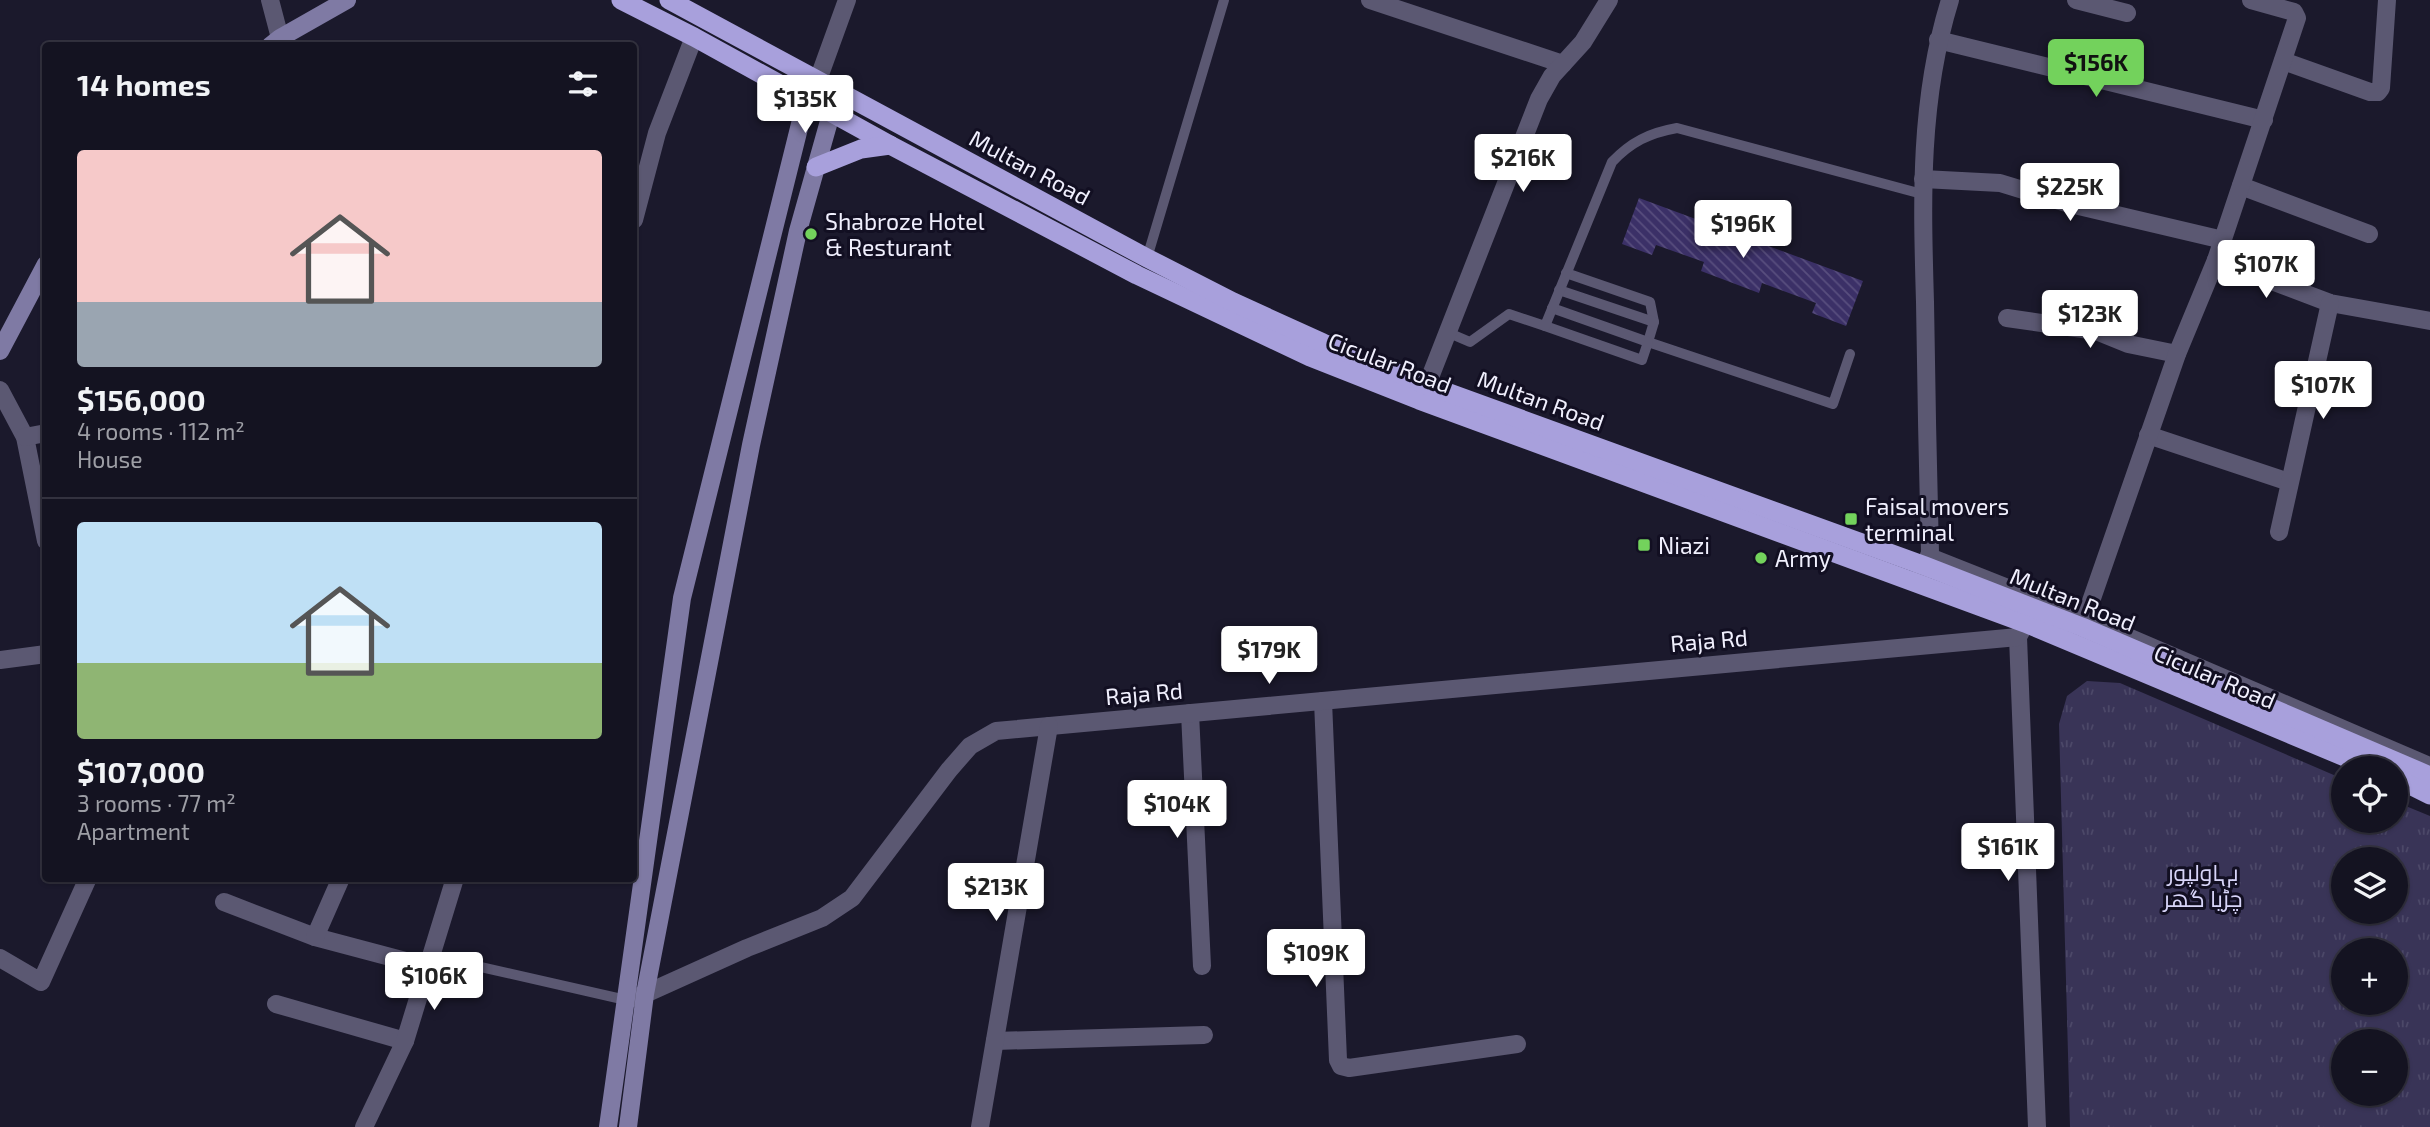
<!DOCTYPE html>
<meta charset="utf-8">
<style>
body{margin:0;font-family:"Exo 2",Cairo,sans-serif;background:#1d1c2a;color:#f1f3f6;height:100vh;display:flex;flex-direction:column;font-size:26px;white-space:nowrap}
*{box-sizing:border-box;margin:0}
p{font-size:23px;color:#9d9ea5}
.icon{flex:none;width:38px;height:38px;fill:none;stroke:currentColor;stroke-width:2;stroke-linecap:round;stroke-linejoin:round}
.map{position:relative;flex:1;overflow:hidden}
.side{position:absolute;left:42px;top:42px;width:595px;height:840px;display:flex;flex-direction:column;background:#141321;border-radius:7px;box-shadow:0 2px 5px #0004,0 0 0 2px #33323f}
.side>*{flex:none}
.fabs{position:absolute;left:2331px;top:756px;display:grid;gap:14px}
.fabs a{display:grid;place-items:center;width:77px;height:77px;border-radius:50%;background:#141321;box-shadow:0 2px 5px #0004,0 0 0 2px #33323f;font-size:35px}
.price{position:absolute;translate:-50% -60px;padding:0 16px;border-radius:7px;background:#fff;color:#222;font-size:23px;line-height:46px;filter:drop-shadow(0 2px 4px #0008)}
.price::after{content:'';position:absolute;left:50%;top:42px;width:21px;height:16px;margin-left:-10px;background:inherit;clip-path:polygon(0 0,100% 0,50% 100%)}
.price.on{background:#73d25c;color:#111}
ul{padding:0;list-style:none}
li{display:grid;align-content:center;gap:14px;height:371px;padding:0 35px}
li+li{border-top:2px solid #33323f}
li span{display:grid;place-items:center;height:217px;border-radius:7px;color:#555}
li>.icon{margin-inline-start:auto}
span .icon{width:126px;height:126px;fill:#fffc;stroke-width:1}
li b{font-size:30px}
h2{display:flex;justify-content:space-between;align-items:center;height:84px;padding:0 35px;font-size:30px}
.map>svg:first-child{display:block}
.grass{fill:url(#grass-tufts);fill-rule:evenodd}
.building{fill:url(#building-back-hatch)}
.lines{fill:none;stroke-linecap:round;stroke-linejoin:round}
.service{stroke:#5b5872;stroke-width:10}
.minor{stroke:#5b5872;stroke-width:18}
.secondary{stroke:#7f7aa4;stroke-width:18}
.trunk{stroke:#a8a0dc;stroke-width:19}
.poi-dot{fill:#73d25c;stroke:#120f22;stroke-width:2.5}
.labels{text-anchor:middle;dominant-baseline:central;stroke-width:6;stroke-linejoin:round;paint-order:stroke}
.street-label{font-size:23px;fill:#f0effd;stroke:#120f22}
.poi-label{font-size:23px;fill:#f0effd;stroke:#120f22;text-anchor:start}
.park-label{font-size:23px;fill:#d7d4f8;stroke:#120f22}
</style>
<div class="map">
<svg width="2430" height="1127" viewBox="0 0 2430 1127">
<defs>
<pattern id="grass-tufts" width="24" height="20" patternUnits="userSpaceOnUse" patternTransform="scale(1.75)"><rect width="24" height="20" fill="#393457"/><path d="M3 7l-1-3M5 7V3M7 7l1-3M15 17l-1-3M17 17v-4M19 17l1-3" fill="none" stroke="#4c4868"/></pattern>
<pattern id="building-back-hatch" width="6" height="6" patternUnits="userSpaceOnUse" patternTransform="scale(1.75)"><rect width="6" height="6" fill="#3b3067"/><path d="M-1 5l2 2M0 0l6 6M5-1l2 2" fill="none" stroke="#584e7e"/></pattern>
</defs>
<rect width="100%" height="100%" fill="#1b192c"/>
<!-- grass -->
<path class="grass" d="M2087 681 2120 683 2343 779V821H2396V802L2430 816V1127H2070L2059 724 2067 696ZM2343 859H2396V912H2343ZM2343 950H2396V1003H2343ZM2343 1041H2396V1094H2343Z"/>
<!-- building -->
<path class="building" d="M1639 198 1863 281 1846 326 1812 313 1816 303 1762 283 1759 293 1701 271 1704 262 1656 245 1652 255 1622 244Z"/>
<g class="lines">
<!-- service -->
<g class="service">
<path d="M1147 258 1224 0"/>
<path d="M1566 273 1650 302 1654 322 1648 342 1833 404 1850 354"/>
<path d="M1559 290 1654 322"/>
<path d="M1545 326 1642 360 1648 342 1552 308"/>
<path d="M1449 333 1470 342 1509 314 1545 326 1612 162C1631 142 1649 133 1677 128L1922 194"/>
<path d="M1930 553 2087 615 2430 762"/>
<path d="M432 956 626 1000"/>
</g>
<!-- minor -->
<g class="minor">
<path d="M270 0 280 38"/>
<path d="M1370 0 1563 64"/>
<path d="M2076 0 2127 13"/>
<path d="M1938 40 2264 120"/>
<path d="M2283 61 2370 92H2378L2381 88 2387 0"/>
<path d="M818 80 847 0"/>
<path d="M1923 179 2000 183 2066 203 2223 240"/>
<path d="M2241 186 2369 234"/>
<path d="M634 220 657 133 694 37"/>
<path d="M2216 260 2330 303 2430 321"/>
<path d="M2007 318 2096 331 2128 344 2177 354"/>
<path d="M1427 385 1539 99 1552 76 1583 42 1609 0"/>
<path d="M0 390 25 437 46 541"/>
<path d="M2148 435 2289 482"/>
<path d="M25 437 46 433"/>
<path d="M2279 532 2330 303"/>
<path d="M1920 577 1930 553C1928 469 1926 386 1925 302 1922 199 1919 100 1950 0"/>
<path d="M2082 627 2177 354 2216 260 2297 18 2294 12 2251 0"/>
<path d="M2023 628 2018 637 2037 1127"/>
<path d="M0 660 46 654"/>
<path d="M1323 701 1338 1060 1341 1066 1349 1068 1517 1044"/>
<path d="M1190 713 1202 966"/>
<path d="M224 902 315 937 428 967"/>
<path d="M315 937 341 878"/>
<path d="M0 958 41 982 88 878"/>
<path d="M626 1000 645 994 747 948 822 918 852 898 949 770 970 746 996 731 2018 637"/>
<path d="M276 1004 405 1041"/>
<path d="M995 1041 1204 1035"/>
<path d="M364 1127 405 1041 455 878"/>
<path d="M980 1127 1049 726"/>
</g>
<!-- secondary -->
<g class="secondary">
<path d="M270 46 280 38 347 0"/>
<path d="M0 351 46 264"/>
<path d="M608 1127 682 598 806 100"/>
<path d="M628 1127 645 994 751 445 798 231 831 114"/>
</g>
<!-- trunk -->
<g class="trunk">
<path d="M621 0 694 37 890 145 1137 275 1310 357 1419 400 2025 623 2371 768"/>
<path d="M669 0 1147 258 1233 302 1323 343 1427 385 1925 566 2082 627 2430 776"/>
<path d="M816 167 861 149 890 145"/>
<path d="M2396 778 2430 795"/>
</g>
</g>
<!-- markers -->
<g class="poi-dot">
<circle cx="811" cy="234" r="7"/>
<rect x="1844" y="512" width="14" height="14" rx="3.5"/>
<rect x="1637" y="538" width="14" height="14" rx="3.5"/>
<circle cx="1761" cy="558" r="7"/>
</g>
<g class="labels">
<!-- street labels -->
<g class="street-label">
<text transform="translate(1030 167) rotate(28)">Multan Road</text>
<text transform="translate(1390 362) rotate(21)">Cicular Road</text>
<text transform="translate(1541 400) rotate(20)">Multan Road</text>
<text transform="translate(2073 599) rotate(22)">Multan Road</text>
<text transform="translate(1709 640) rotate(-5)">Raja Rd</text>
<text transform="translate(2215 676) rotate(23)">Cicular Road</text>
<text transform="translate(1144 693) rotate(-5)">Raja Rd</text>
</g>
<!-- poi labels -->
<g class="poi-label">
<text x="825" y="221">Shabroze Hotel<tspan x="825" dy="26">&amp; Resturant</tspan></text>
<text x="1865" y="506">Faisal movers<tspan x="1865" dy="26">terminal</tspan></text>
<text x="1658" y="545">Niazi</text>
<text x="1775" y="558">Army</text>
</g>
<!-- park labels -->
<g class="park-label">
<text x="2203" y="872">بہاولپور<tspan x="2203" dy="26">چڑیا گھر</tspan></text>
</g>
</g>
</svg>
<div class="fabs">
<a><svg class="icon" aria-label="locate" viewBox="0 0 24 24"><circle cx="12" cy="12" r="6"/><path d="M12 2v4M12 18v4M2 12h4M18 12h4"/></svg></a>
<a><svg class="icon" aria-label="layers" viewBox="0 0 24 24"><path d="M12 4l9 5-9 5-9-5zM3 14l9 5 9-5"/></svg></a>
<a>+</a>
<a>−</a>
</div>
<b class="price on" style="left:2096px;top:99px">$156K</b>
<b class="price" style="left:805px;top:135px">$135K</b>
<b class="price" style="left:1523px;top:194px">$216K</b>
<b class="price" style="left:2070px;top:223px">$225K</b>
<b class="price" style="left:1743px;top:260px">$196K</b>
<b class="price" style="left:2266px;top:300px">$107K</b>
<b class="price" style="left:2090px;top:350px">$123K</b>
<b class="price" style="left:2323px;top:421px">$107K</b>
<b class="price" style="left:1269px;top:686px">$179K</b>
<b class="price" style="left:1177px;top:840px">$104K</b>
<b class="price" style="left:2008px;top:883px">$161K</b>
<b class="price" style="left:996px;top:923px">$213K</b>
<b class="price" style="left:1316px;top:989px">$109K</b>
<b class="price" style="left:434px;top:1012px">$106K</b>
<section class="side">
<h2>14 homes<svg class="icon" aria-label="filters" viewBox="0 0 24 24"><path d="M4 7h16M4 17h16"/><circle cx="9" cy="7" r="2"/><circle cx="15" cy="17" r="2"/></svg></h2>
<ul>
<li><span style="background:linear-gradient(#f6c9c9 70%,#9aa5b1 0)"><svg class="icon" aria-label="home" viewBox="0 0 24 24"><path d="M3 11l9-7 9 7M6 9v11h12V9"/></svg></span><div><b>$156,000</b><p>4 rooms · 112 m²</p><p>House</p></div></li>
<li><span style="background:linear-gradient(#bfe0f5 65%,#8fb573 0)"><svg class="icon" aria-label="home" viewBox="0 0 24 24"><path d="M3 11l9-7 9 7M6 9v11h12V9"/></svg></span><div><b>$107,000</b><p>3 rooms · 77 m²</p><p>Apartment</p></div></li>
</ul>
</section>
</div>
